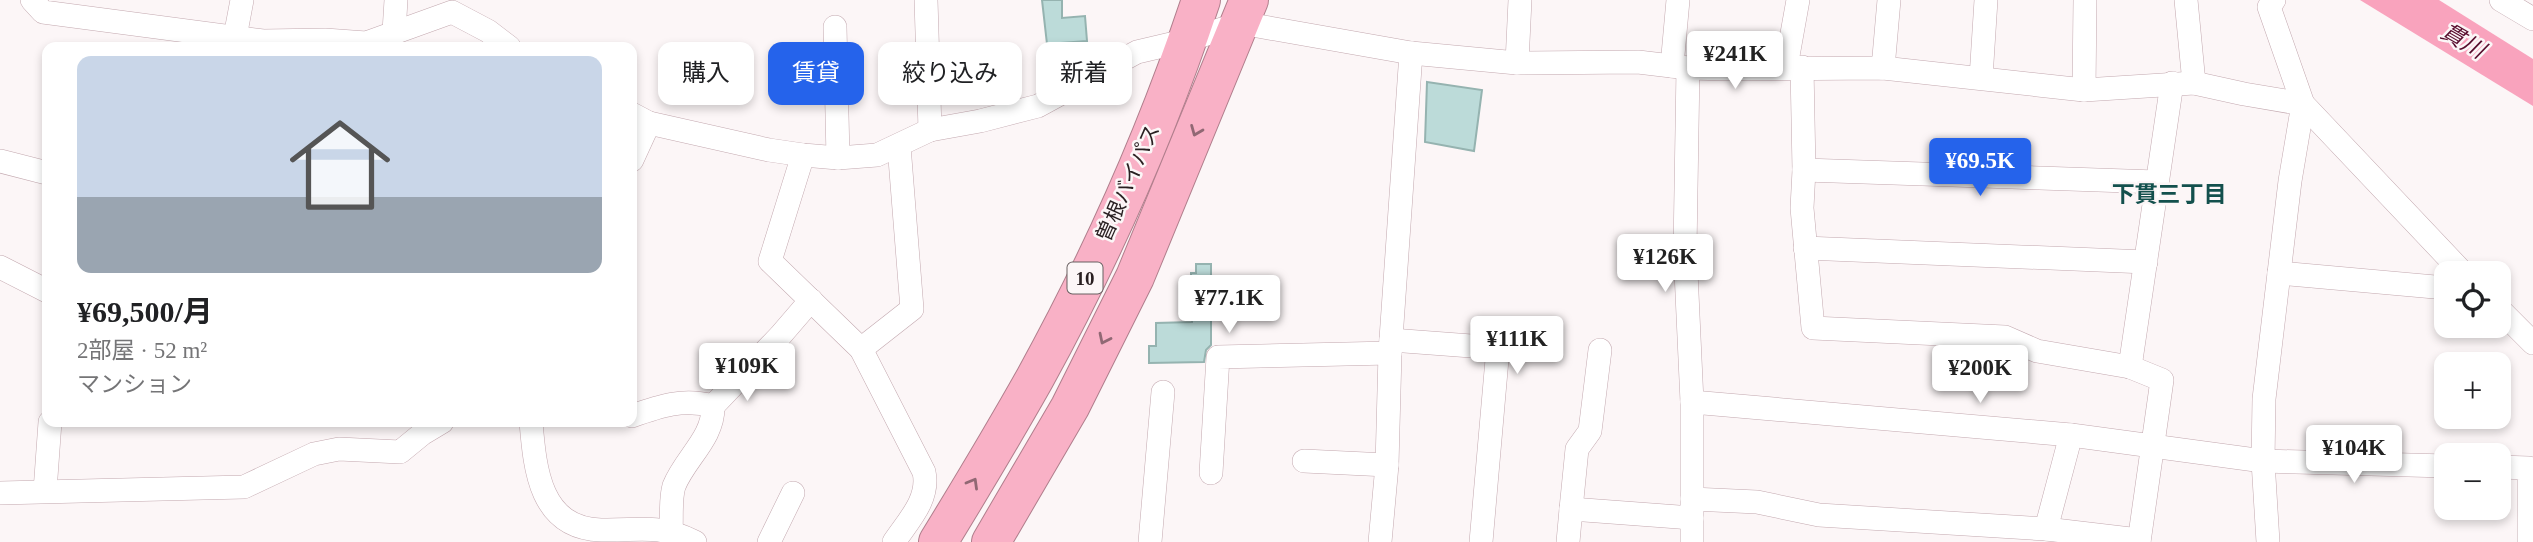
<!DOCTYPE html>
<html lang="ja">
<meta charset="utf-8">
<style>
body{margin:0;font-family:"Times New Roman","Noto Sans JP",serif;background:#f2f2f2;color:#202124;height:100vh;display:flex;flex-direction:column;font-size:26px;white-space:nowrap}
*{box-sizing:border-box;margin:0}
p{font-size:23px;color:#757577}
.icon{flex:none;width:38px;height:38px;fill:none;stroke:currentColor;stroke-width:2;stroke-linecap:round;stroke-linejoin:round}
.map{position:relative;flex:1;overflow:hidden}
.drawer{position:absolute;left:42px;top:42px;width:595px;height:385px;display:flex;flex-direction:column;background:#fff;border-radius:14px;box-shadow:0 4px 10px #0003}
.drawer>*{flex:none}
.top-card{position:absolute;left:658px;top:42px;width:665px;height:63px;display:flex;gap:14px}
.tools{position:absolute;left:2434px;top:261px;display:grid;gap:14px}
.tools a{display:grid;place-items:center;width:77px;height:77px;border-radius:14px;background:#fff;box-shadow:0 4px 10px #0003;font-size:35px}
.price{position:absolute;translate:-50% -60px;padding:0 16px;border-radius:7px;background:#fff;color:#222;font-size:23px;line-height:46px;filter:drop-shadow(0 2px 4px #0008)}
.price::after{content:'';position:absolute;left:50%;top:42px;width:21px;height:16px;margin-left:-10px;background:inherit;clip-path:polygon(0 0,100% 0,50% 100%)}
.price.active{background:#2563eb;color:#fff}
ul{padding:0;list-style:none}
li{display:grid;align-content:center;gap:14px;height:371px;padding:0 35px}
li+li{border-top:2px solid #e0e0e0}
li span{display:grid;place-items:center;height:217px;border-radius:14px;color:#555}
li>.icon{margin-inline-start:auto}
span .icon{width:126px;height:126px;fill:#fffc;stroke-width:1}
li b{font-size:30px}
.pill{padding:0 24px;border-radius:14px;background:#fff;box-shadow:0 4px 10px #0003;font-size:24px;line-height:63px}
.pill.active{background:#2563eb;color:#fff}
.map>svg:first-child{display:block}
.water{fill:#f9a3bd}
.building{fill:#bcdbd9;stroke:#95b3b0;stroke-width:2}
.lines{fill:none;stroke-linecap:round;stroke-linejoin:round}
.street-casing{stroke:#c3a8af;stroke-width:24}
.highway-casing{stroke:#b07e8c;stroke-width:40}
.street{stroke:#fff;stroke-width:23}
.highway{stroke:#f9b1c6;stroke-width:38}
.oneway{stroke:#916874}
.labels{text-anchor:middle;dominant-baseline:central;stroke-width:5;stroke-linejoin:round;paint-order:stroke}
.shield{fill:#fcf6f7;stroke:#686061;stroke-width:2}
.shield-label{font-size:19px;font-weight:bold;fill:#291f21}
.street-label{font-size:21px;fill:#291f21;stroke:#fcf6f7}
.water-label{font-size:23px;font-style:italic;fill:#580d2d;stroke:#fcf6f7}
.neighbourhood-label{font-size:23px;font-weight:bold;fill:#13504d;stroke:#fcf6f7}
</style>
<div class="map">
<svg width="2533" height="542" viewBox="0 0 2533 542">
<rect width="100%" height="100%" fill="#fcf6f7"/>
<!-- water -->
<path class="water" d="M2360 0H2439L2533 59V106Z"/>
<!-- building -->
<g class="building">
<path d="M1042 0H1062V18L1085 16 1087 41 1047 44Z"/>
<path d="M1427 82 1482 90 1474 151 1425 142Z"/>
<path d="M1196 264H1211V345L1206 350 1204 362 1149 363V346H1156V323L1192 322 1191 273H1196Z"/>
</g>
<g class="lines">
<!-- street casing -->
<g class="street-casing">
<g id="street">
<path d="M32 0 43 12 263 41 325 40 366 43 452 12 488 31 509 47"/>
<path d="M926 0 930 130"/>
<path d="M2186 0 2194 83"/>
<path d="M2274 0 2269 7 2303 104 2463 273"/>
<path d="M2501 0 2533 19"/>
<path d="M835 27 838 158"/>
<path d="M394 32 396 0"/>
<path d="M235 37 242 0"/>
<path d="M1517 63 1520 0"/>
<path d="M1672 66 1678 0"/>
<path d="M1786 67 1798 0"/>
<path d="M1802 67 1804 170 1802 208 1813 328 2005 337 2037 351 2130 367 2162 380 2139 542"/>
<path d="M1688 68 1685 250 1692 402V542"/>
<path d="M1883 68 1889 0"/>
<path d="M1981 78 1986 0"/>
<path d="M2084 90 2085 0"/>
<path d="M632 114 649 123 769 150 803 155 838 158 877 155 930 130 980 121 1038 106 1137 52 1188 40 1241 23 1411 53 1517 63 1638 62 1688 68 1729 69 1883 68 2084 90 2194 83 2244 94 2303 104"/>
<path d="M803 155 770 261 861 349 924 472C930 499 908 521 894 542"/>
<path d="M632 160 649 123"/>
<path d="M0 161 47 173"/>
<path d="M1804 170 2157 182"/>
<path d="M1805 248 2146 262"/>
<path d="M0 267 47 291"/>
<path d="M2279 273 2446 288"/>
<path d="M2499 309 2533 343"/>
<path d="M1391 340 1498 348 1481 542"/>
<path d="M861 349 912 309 899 146"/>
<path d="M2130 367 2172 83"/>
<path d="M1692 402 2071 435 2263 461 2446 466"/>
<path d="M632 416C660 406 683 398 713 406L780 336 811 300"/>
<path d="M531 422C535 470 540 528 601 530 641 531 656 523 695 542"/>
<path d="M1304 461 1387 465"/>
<path d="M2499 467 2529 468V542"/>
<path d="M1211 473 1218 357 1390 353"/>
<path d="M45 491 50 422"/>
<path d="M0 493 244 487 314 454 339 449 400 452 422 434 442 422"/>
<path d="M1692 499 1757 502 1819 515 2046 529 2139 540"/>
<path d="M1571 509 1577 449 1590 431 1600 350"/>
<path d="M2046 529 2071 435"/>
<path d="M671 531C672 518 670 499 674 486 685 458 714 438 713 406"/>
<path d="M769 542 793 493"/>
<path d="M1150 542 1163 392"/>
<path d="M1380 542 1387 465 1390 353 1411 53"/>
<path d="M1568 542 1571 509 1692 518"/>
<path d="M2268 542 2263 461 2264 399 2290 181 2303 104"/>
</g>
</g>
<!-- highway casing -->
<g class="highway-casing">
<g id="highway">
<path d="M938 542C971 488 1004 433 1035 378 1101 258 1158 130 1201 0"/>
<path d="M991 542 1070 407 1135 277 1249 0"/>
</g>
</g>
<!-- street -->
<use href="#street" class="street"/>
<!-- highway -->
<use href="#highway" class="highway"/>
</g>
<!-- one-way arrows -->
<defs><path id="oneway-chevron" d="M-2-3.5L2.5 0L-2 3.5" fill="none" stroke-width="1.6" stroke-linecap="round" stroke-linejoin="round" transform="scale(1.75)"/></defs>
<g class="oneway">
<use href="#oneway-chevron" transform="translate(1196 131) rotate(112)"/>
<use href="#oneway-chevron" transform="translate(1104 339) rotate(116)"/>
<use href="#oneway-chevron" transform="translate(973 483) rotate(-60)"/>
</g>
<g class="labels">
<!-- shield labels -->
<rect class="shield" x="1067.5" y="262.5" width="35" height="31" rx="5"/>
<g class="shield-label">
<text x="1085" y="278">10</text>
</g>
<!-- street labels -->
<g class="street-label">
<text transform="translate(1128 183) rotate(-66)">曽根バイパス</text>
</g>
<!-- water labels -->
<g class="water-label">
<text transform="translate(2463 41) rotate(30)">貫川</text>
</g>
<!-- neighbourhood labels -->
<g class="neighbourhood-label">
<text x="2169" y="194">下貫三丁目</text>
</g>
</g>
</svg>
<div class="tools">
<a><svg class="icon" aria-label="locate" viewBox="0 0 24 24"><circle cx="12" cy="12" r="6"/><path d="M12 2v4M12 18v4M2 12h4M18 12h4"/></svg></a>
<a>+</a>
<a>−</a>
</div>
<b class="price" style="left:1735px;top:91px">¥241K</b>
<b class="price active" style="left:1980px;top:198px">¥69.5K</b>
<b class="price" style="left:1665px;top:294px">¥126K</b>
<b class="price" style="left:1229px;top:335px">¥77.1K</b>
<b class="price" style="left:1517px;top:376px">¥111K</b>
<b class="price" style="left:747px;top:403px">¥109K</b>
<b class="price" style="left:1980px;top:405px">¥200K</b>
<b class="price" style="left:2354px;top:485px">¥104K</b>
<div class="top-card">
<a class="pill">購入</a>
<a class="pill active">賃貸</a>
<a class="pill">絞り込み</a>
<a class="pill">新着</a>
</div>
<section class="drawer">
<ul>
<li><span style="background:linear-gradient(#c9d6e8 65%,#9aa5b1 0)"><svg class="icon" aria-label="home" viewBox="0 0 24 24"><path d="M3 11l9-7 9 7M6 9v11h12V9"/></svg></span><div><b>¥69,500/月</b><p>2部屋 · 52 m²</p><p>マンション</p></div></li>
</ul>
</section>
</div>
